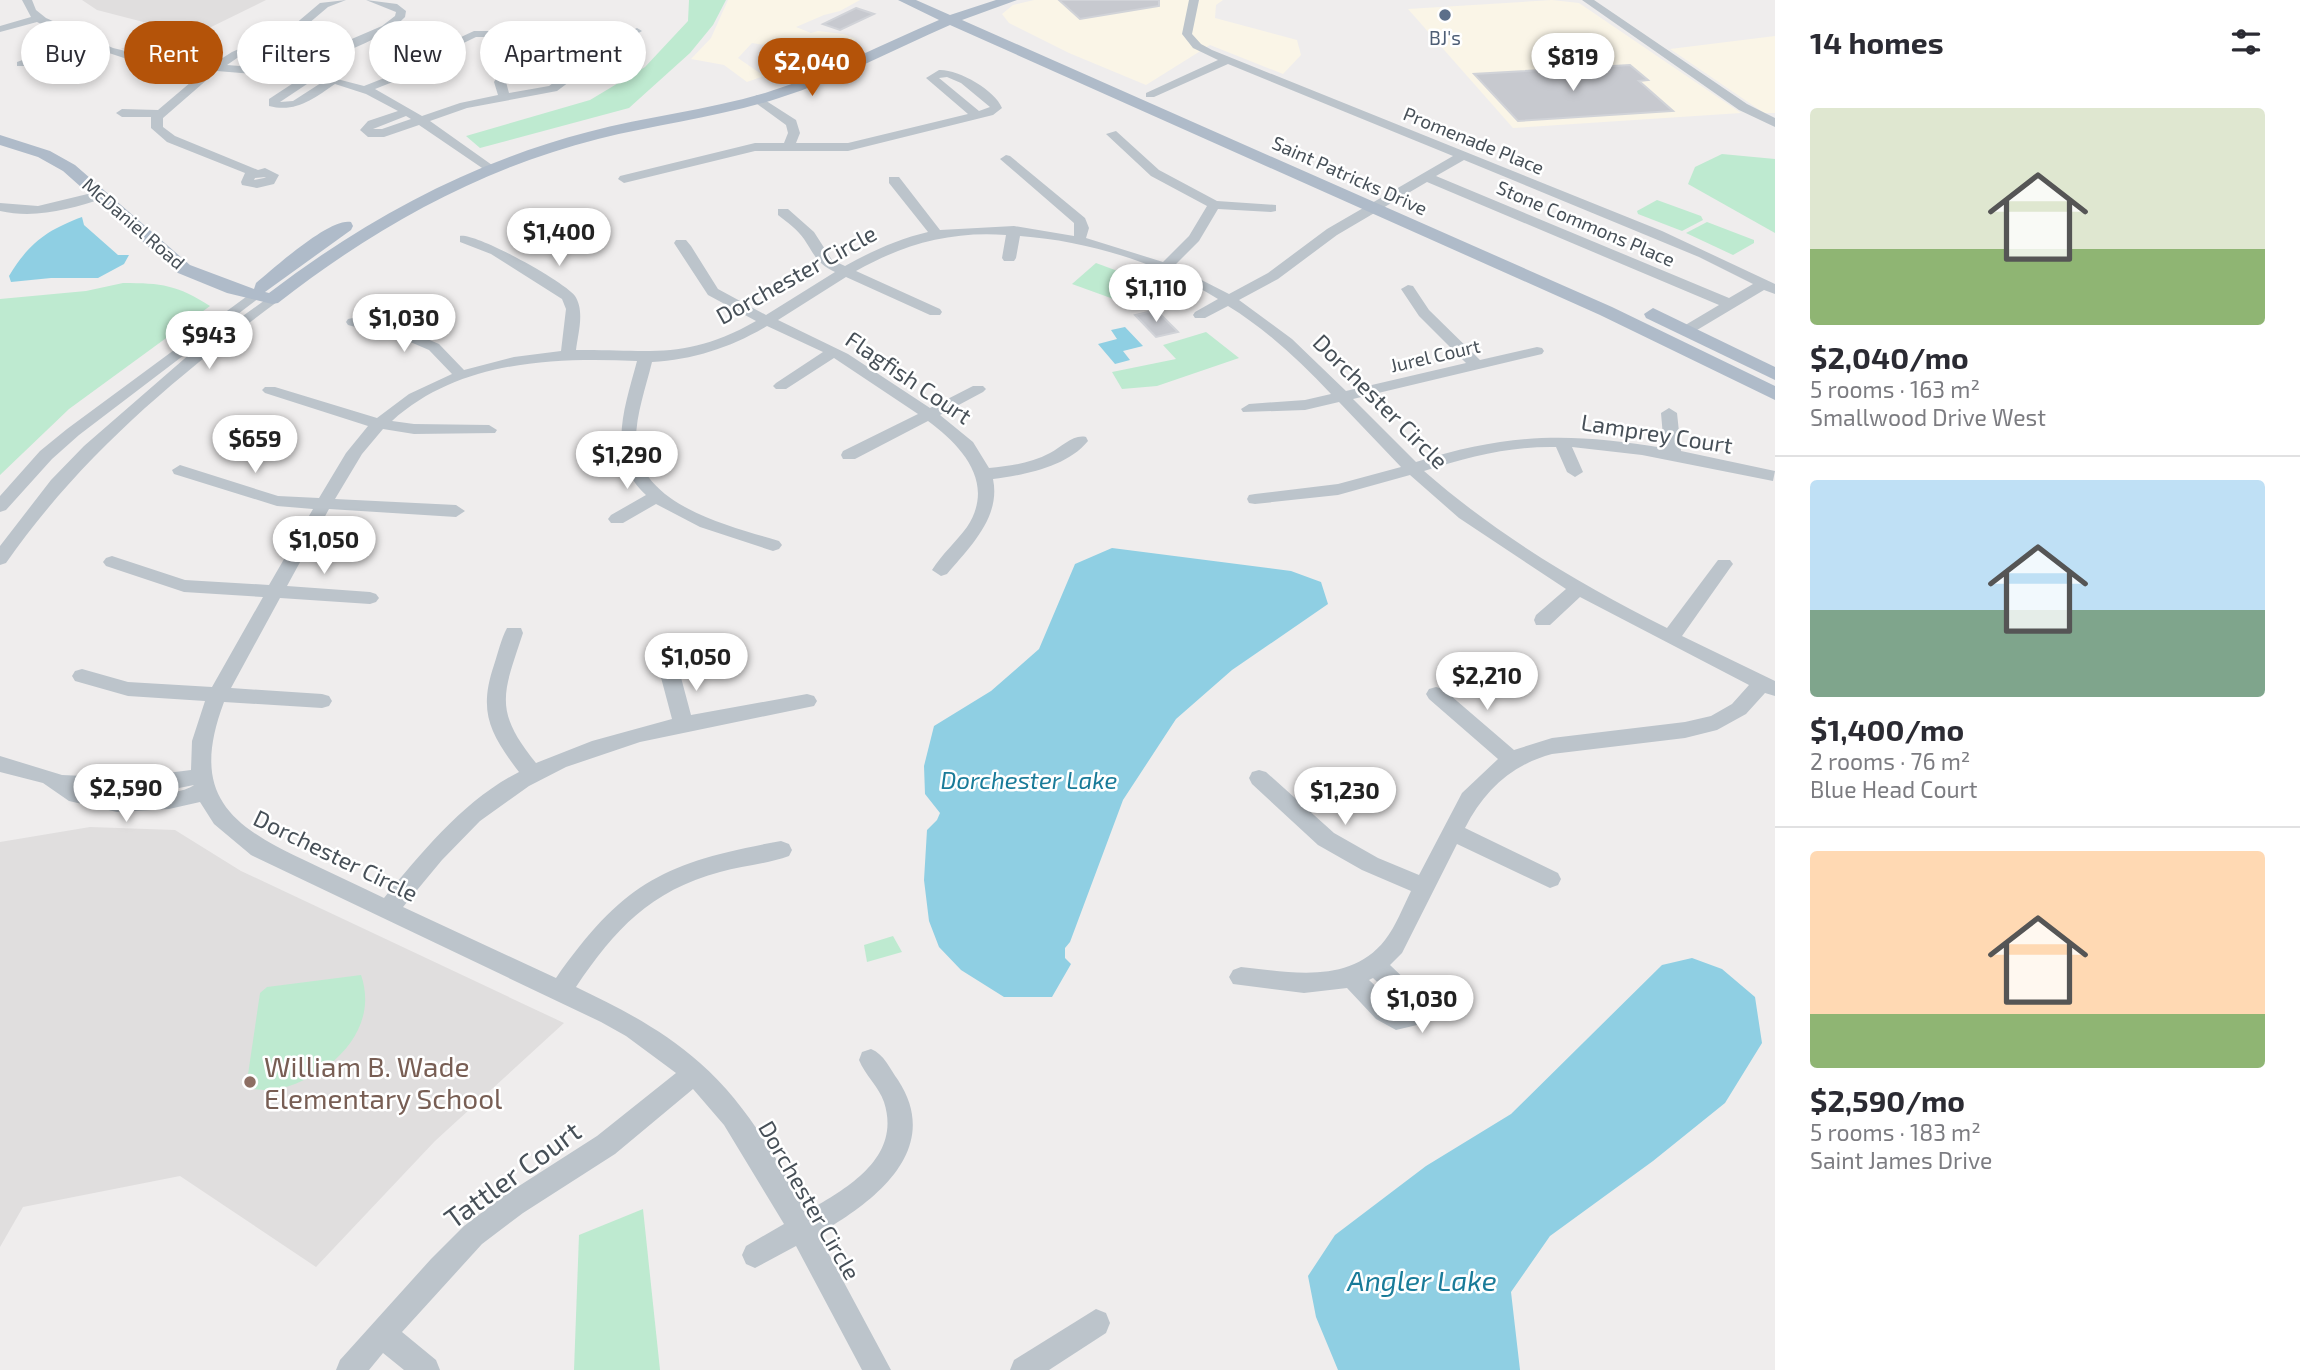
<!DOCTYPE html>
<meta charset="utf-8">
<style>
body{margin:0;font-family:"Exo 2",sans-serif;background:#f7f7f7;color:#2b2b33;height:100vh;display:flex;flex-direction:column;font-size:26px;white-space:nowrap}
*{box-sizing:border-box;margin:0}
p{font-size:23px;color:#7c7c81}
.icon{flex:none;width:38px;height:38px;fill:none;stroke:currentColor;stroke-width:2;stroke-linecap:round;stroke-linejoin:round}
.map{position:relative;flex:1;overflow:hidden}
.side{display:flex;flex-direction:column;background:#fff;width:525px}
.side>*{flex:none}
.hud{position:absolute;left:21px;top:21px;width:665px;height:63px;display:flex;gap:14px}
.price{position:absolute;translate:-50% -60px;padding:0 16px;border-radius:24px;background:#fff;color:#222;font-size:23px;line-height:46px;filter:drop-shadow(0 2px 4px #0008)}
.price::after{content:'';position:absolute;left:50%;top:42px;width:21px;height:16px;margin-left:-10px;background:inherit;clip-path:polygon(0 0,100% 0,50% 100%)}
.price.active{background:#b45309;color:#fff}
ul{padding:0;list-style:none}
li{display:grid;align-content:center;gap:14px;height:371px;padding:0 35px}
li+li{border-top:2px solid #e1e1e2}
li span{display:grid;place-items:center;height:217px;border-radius:7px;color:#555}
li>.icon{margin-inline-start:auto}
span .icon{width:126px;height:126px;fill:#fffc;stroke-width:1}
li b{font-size:30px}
h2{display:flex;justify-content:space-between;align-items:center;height:84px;padding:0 35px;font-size:30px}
.tag{padding:0 24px;border-radius:32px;background:#fff;box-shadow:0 4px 10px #0003;font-size:24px;line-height:63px}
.tag.active{background:#b45309;color:#fff}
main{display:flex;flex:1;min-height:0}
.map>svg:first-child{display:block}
.commercial{fill:#faf5e7}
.education{fill:#e0dede}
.green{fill:#beead0}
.water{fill:#8fcfe3}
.building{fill:#c7c9cf;stroke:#d1d3d8;stroke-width:2}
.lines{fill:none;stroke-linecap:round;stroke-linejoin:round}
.minor{fill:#bcc4cb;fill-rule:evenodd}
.major{fill:#afbbc9;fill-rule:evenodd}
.service-dot{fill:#5c6f8a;stroke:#fff;stroke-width:2.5}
.education-dot{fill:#8d6e63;stroke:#fff;stroke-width:2.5}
.labels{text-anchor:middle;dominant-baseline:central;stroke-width:5;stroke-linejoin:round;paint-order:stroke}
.far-service-label{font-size:19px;fill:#4e5e75;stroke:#fff}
.far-street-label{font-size:19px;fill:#475058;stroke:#fff}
.street-label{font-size:23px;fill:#475058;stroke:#fff}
.water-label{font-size:24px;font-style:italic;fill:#197b99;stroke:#fff}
.near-education-label{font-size:28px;fill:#785e54;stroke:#fff;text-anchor:start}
.near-street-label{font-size:28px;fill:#475058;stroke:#fff}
.near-water-label{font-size:28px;font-style:italic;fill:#197b99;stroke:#fff}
</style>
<main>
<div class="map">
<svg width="1775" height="1370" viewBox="0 0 1775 1370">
<rect width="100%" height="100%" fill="#efeded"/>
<!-- commercial -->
<g class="commercial">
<path d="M728 0H860L840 11 824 15 796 27 811 33 818 31 843 34 856 39 822 54 752 43 738 58 764 76 747 82 724 65 691 59 711 38Z"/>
<path d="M1034 0H1223L1216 5 1215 18 1297 40 1301 55 1283 74 1210 45 1146 85 1069 53 1009 23 1002 14 1013 5Z"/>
<path d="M1552 0 1579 3 1741 113 1513 128 1408 9Z"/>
<path d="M1775 36V113H1764L1670 49Z"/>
</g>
<!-- education -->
<g class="education">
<path d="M82 0H266L152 56 121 49 151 34 155 25 97 10Z"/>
<path d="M90 827 175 830 241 871 564 1023 435 1141 316 1267 180 1176 23 1207 0 1247V842Z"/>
</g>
<!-- green -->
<g class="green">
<path d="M689 0H726L713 25 690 53 629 108 480 148 466 136 590 100 645 67 688 21Z"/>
<path d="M1722 154 1775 159V233L1688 184 1695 167Z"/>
<path d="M1657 200 1701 216 1703 220 1682 231 1638 214 1637 211Z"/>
<path d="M1707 222 1754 240V243L1733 255 1686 233Z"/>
<path d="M1096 263 1142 280 1119 301 1072 284Z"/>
<path d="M123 283C162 283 177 285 210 306L69 409 0 475V299L86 291Z"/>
<path d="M1206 332 1239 358 1157 386 1122 389 1112 372 1176 359 1163 345Z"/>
<path d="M893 936 902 952 867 962 864 945Z"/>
<path d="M361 975C381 1032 326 1080 274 1090 265 1091 255 1089 246 1088L260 993 267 987Z"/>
<path d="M643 1209 660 1370H574L579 1235Z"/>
</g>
<!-- water -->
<g class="water">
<path d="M82 217 84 225 118 255H129L124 264 98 278H51L11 282 9 276C29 243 47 230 82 217Z"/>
<path d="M1125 327 1143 346 1123 351 1130 360 1115 364 1098 344 1117 339 1111 330Z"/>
<path d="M1112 548 1291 571 1321 582 1328 604 1232 670 1176 719 1123 800 1070 942 1065 948V958L1071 964 1052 997H1004L961 970 939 947 929 921 924 880 927 830 937 820 940 813 925 794 924 766 934 726 991 691 1039 649 1075 564Z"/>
<path d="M1692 958 1722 969 1755 997 1762 1043 1725 1103 1653 1161 1550 1236 1511 1292 1520 1370H1338L1316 1317 1308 1276 1335 1235 1426 1166 1511 1114 1662 965Z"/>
</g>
<!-- building -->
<g class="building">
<path d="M1059 0H1159V6L1080 19Z"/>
<path d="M856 8 874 14 840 30 823 24Z"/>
<path d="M1630 65 1648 80 1639 81 1673 111 1518 121 1474 74Z"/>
<path d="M1156 310 1178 332 1156 337 1135 315Z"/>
</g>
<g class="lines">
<!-- minor -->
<g class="minor">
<path d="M22 0H32L36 10 46 18 113 48 163 60 213 64 232 52 294 25 320 3 346 0 328 7 302 29 240 56 227 65 293 70 319 53 382 26 395 16 396 12 366 0 397 4 406 11 405 17C382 42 336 52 306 71L364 86 415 66 435 49 474 31H566L615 38 637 28 642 31 621 43 557 91 467 108 430 121 492 165 494 168 488 172 419 125 384 137H368L360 130 368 121 398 111 366 94 335 84C313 99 296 113 269 106V99L301 78 217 71 163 118V127L175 136 258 170 265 168 279 175 274 184 257 188 242 185 241 182 245 173 167 142 151 128V117H122L116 113 122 109 158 110 204 71 136 62 85 45 25 66H17V62L76 41 37 22 0 32V26L31 17ZM476 37H566L607 43 549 86 509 93 506 82 509 75 503 72 499 73 494 82 498 95 460 103 422 116 375 89 423 70 443 53ZM313 80 324 81 293 101 280 102ZM406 116 411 119 382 129H373ZM266 177 264 178 254 180 255 178Z"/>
<path d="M1189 0H1199L1192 34 1201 44 1212 50 1662 231 1775 284V294L1764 290 1692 333H1682L1680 330 1682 327 1719 305 1427 182 1337 235 1278 279 1239 300 1292 339 1346 391 1466 363 1419 316 1401 289 1408 285 1413 286 1429 310 1480 360 1537 347 1542 348 1544 351 1542 354 1353 399 1416 462C1508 433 1570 432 1664 448L1661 413 1669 408 1677 413 1681 451 1775 471 1773 481 1642 455 1572 447 1583 472 1575 477 1567 472 1556 447C1510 446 1468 457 1424 471 1497 535 1581 585 1667 628L1718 560H1730L1733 564 1730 568 1682 636 1775 681V696L1765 693 1746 714 1717 730 1685 738 1552 754C1511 765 1484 791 1465 828L1558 873 1561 879 1558 885 1550 888 1457 844 1402 953 1390 965 1413 987 1424 1013 1417 1025 1396 1030 1376 1019 1347 988 1304 993 1233 984 1229 977 1233 970 1241 967C1290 972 1350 985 1385 940 1396 926 1403 907 1411 891L1362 870 1318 845 1252 784 1249 778 1252 772 1259 770 1266 772 1334 833 1378 858 1419 875 1462 793 1498 759 1429 699 1426 694 1429 689 1436 687 1443 689 1514 750 1552 738 1685 722 1711 716 1732 704 1749 685 1580 597 1550 625H1536L1534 620 1536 615 1566 589 1459 518 1410 475 1338 495 1255 504 1249 503 1247 499 1249 495 1255 494 1338 484 1401 467 1339 402 1305 410 1243 412 1241 409 1249 404 1305 400 1331 394C1300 361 1267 330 1228 306L1205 318H1195L1193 315 1195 312 1218 299C1160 263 1088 241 1020 236L1016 258 1014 261H1004L1002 258 1006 235C951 231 904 244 856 271L940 309 942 312 940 315H930L846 277 778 320 848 354 930 408 973 386H983L986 389 983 392 940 415 973 442 989 468C1011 466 1031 463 1050 453 1062 447 1073 434 1086 437L1088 441C1067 467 1024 475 993 479 1001 517 970 547 947 574L941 576 932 570C942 554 956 542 967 527 996 483 962 446 928 421L855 459H843L841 455 843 451 918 414 834 358 786 389H776L773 386 776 383 823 352 767 326C732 347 693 360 652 362 646 387 636 414 636 440 637 505 729 526 779 541L782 545 779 549 773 551 700 527 656 504 623 523H611L608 519 611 515 646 495C605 457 625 407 637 361 553 357 458 361 392 421L414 424 489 425 497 430 495 433 414 434 383 429 362 454 335 499 456 505 465 511 456 517 329 509 287 586 370 592 376 594 379 598 376 602 370 604 280 598 231 688 322 694 329 696 332 701 329 706 322 708 224 702C191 790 224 823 302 859 329 872 357 885 384 898 423 851 464 800 519 772 490 734 478 712 494 665 498 653 501 639 507 628H521L523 633C503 694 493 710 536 763L592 741 672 719 659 670 662 665H676L679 670 691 715 807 694 814 696 817 701 814 706 640 742 566 767 529 786 480 821 442 860 403 907 556 978C624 881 666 862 781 841L789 844 792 850 789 856C767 864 742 866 720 872 650 891 615 929 576 987 620 1008 663 1030 700 1063 745 1102 778 1160 806 1212 847 1188 902 1158 884 1102 879 1087 865 1075 859 1060L862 1052 871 1049C884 1054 890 1069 898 1080 944 1150 873 1203 818 1234L891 1370H862L796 1246 755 1268 746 1264 742 1255 746 1246 784 1224 724 1125 693 1089 615 1154 523 1213 482 1244 402 1332 436 1360 440 1370H404L383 1353 369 1370H336L340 1360 431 1259 464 1226 505 1195 597 1136 676 1073 626 1036 601 1022 251 855 214 824 200 802 169 809 117 812 69 801 43 783 0 772V756L62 775 128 778 191 770 192 741 205 701 128 696 75 681 72 676 75 671 82 669 128 682 212 687 263 597 184 592 106 566 103 562 106 558 112 556 185 580 269 585 313 509 277 506 174 474 172 470 180 465 278 496 319 498 346 453 368 426 265 393 262 390 265 387H275L377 418 409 394 452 374 429 350 408 341 348 325 346 322 348 319 353 318 418 335 439 344 464 370 514 357 561 351 566 309 562 299 491 254 460 242V236C477 233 565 282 575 296 585 311 578 334 576 350 650 349 686 361 756 321L708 295 674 243 676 240H686L691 246 718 289 766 315 835 272C817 264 814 254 804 239 798 230 787 222 778 215V209H788L814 232 832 260 845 266C872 251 898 239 928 232L889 183V177H899L940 230 1014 226 1074 236V223L1000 159 1006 155 1010 156 1085 218 1089 228 1086 238 1163 262 1189 236 1207 206 1151 176 1106 134 1116 131 1159 170 1217 201 1276 205V211L1271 212 1218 209 1199 241 1174 266 1229 294 1268 273 1327 229 1453 156 1228 64 1154 97H1146V93L1218 60 1193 48 1182 34ZM1464 160 1699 257 1753 284 1729 298 1436 176ZM194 785C181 796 124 797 105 793L164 791ZM1373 978 1396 1000 1398 1007 1369 980Z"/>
<path d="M1582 0H1594L1747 104 1775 118V127L1739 110Z"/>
<path d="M939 70C958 69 995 90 1002 108L993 115 848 151H755L624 183 618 179 620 176 755 143H784L788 133 786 125 753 101 751 99 757 95 796 120 800 133 796 143H848L968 114 926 78ZM947 77 961 83 990 107 979 111 939 78Z"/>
<path d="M100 191 106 195 105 198C70 209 36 219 0 211V203L38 206Z"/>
<path d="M254 291 259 292V298L79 435 52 459 6 510 0 512V496L40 451 67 429Z"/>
<path d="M272 295 279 299 277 302C173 379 81 456 6 563L0 565V546L51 480 84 446 191 353Z"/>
<path d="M1096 1309 1106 1313 1110 1323 1106 1333 1049 1370H1010L1014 1360Z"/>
</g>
<!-- major -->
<g class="major">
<path d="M898 0H916L950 15 996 0H1017L962 20 1612 307 1775 386V400L1600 315 950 25C893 50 839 79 779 98 720 117 658 124 598 139 479 169 374 228 278 303L272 304 227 293 178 273 63 171 38 157 0 145V135L50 151 75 165 190 265 254 289 256 283C273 269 330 217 351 222L353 226 351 230 265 292 269 293C366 219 469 163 588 132 647 116 709 110 768 92 828 73 882 44 939 20Z"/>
<path d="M1653 308 1775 367V380L1646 318 1644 314Z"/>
</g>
</g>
<!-- markers -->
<circle class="service-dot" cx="1445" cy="15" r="7"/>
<circle class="education-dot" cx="250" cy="1082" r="7"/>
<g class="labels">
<!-- far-service labels -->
<g class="far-service-label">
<text x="1445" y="37">BJ's</text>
</g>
<!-- far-street labels -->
<g class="far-street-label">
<text transform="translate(1474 140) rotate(22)">Promenade Place</text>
<text transform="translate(1350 175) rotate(24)">Saint Patricks Drive</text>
<text transform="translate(134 223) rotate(41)">McDaniel Road</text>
<text transform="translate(1586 223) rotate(23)">Stone Commons Place</text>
<text transform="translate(1435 355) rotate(-13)">Jurel Court</text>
</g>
<!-- street labels -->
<g class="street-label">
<text transform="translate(796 274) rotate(-29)">Dorchester Circle</text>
<text transform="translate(909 377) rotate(34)">Flagfish Court</text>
<text transform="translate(1381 401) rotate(45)">Dorchester Circle</text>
<text transform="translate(1657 433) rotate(9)">Lamprey Court</text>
<text transform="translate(336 855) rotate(26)">Dorchester Circle</text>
<text transform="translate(810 1200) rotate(60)">Dorchester Circle</text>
</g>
<!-- water labels -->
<g class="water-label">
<text x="1029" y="779">Dorchester Lake</text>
</g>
<!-- near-education labels -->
<g class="near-education-label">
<text x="264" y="1066">William B. Wade<tspan x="264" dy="32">Elementary School</tspan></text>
</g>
<!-- near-street labels -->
<g class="near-street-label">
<text transform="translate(512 1174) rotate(-36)">Tattler Court</text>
</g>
<!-- near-water labels -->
<g class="near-water-label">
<text x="1422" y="1280">Angler Lake</text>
</g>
</g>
</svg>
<b class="price" style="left:1573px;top:93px">$819</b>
<b class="price active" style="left:812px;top:98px">$2,040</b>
<b class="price" style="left:559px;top:268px">$1,400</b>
<b class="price" style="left:1156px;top:324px">$1,110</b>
<b class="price" style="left:404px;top:354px">$1,030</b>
<b class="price" style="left:209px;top:371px">$943</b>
<b class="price" style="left:255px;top:475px">$659</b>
<b class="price" style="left:627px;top:491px">$1,290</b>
<b class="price" style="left:324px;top:576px">$1,050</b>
<b class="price" style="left:696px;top:693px">$1,050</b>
<b class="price" style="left:1487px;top:712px">$2,210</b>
<b class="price" style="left:126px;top:824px">$2,590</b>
<b class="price" style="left:1345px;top:827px">$1,230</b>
<b class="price" style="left:1422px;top:1035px">$1,030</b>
<div class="hud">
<a class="tag">Buy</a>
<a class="tag active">Rent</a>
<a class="tag">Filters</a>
<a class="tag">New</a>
<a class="tag">Apartment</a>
</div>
</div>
<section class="side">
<h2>14 homes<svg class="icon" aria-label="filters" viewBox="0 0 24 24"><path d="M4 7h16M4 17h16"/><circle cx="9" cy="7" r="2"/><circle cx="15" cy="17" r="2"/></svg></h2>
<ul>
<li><span style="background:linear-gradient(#dfe7d0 65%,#8fb573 0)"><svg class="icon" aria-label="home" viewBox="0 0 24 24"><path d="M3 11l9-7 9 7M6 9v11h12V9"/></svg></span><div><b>$2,040/mo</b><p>5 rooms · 163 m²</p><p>Smallwood Drive West</p></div></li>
<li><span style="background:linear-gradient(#bfe0f5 60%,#7fa58c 0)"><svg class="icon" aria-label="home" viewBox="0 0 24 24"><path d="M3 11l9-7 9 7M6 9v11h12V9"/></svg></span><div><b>$1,400/mo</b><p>2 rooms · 76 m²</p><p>Blue Head Court</p></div></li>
<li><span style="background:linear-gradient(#ffd9b3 75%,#8fb573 0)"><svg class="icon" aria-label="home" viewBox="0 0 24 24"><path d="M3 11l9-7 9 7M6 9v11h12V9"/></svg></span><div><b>$2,590/mo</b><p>5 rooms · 183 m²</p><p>Saint James Drive</p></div></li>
</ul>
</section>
</main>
